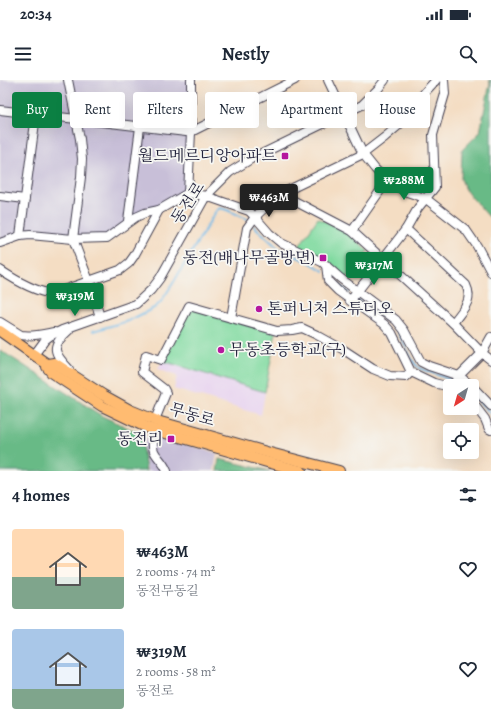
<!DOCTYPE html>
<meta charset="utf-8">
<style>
body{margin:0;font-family:Alegreya,"Noto Serif KR",serif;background:#f6f6f7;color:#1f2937;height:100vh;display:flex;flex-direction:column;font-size:15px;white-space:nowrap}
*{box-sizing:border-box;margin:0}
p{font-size:13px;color:#747a83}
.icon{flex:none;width:22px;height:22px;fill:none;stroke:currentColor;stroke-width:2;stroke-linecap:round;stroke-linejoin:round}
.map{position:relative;height:391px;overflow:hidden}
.details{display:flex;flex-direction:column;background:#fff;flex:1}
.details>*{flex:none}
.hud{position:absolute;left:12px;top:12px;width:467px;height:36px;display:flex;gap:8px}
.needle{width:26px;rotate:217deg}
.controls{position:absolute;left:443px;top:299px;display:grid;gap:8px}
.controls a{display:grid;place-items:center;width:36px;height:36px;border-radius:4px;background:#fff;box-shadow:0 4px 16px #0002;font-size:20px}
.price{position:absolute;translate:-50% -34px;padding:0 9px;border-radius:4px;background:#0b8043;color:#fff;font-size:13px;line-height:26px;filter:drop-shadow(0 1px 2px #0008)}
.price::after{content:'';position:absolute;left:50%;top:24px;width:12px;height:9px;margin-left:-6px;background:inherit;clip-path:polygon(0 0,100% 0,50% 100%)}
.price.active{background:#222;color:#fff}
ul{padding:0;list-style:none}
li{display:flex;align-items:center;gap:12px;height:100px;padding:0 12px}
li span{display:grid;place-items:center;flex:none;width:112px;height:80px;border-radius:4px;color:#555}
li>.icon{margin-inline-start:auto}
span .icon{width:48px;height:48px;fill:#fffc;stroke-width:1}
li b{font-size:17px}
h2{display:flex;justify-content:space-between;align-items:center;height:48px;padding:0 12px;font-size:17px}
.chip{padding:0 14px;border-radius:4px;background:#fff;box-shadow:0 4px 16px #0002;font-size:14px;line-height:36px}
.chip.active{background:#0b8043;color:#fff}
.status{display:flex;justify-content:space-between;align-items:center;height:28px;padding:0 20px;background:#fff;direction:ltr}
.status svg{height:11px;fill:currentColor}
header{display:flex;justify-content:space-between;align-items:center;height:52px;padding:0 12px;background:#fff;font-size:18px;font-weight:700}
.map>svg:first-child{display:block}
.built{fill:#e7d2ef}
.industrial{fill:#c8bfd8}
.green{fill:#81daa0;stroke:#527e6e}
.forest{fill:#68ba86;stroke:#456e60}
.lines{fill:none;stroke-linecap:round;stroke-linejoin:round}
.stream{stroke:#71bbe9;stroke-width:2}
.minor-casing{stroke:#423e4f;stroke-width:10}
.major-casing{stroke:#423e4f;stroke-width:12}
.minor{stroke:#fff;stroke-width:8}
.major{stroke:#ffbb71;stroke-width:10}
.poi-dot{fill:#b5179e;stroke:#f6f6f2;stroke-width:1.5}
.labels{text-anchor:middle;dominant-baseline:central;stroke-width:3.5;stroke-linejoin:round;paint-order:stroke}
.poi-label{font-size:16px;fill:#22223b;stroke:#f6f6f2;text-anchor:end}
.street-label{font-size:16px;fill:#22223b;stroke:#f6f6f2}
</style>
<div class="status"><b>20:34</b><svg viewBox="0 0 49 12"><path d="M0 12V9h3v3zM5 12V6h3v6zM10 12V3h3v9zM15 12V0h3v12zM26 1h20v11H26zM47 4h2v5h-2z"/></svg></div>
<header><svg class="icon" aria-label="menu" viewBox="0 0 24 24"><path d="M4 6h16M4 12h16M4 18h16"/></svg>Nestly<svg class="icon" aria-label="search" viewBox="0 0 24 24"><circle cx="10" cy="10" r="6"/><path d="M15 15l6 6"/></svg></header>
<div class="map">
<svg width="491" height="391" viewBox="0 0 491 391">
<rect width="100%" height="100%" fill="#f6f6f2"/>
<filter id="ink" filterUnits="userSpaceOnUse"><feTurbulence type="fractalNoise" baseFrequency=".025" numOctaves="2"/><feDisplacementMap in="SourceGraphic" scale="8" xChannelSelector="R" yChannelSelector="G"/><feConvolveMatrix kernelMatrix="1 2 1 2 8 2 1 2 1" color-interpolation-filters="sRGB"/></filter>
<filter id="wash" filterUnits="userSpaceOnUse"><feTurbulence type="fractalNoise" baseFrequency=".012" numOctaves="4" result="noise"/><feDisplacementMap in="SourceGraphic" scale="16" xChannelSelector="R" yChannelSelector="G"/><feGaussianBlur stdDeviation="0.9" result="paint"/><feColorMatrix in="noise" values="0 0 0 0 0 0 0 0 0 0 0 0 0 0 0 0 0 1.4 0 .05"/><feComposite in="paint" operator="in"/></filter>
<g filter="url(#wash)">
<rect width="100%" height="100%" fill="#f4ddc3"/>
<!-- built -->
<path class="built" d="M190 228 276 251 261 335 174 309 177 296 158 289Z"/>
<!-- industrial -->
<g class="industrial">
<path d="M0 0H191L188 113 145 133 110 156 30 155 0 163Z"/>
<path d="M148 354 217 373 214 391H147L143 366Z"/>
</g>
<!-- green -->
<g class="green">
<path d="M318 138 348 152 368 171 346 198 327 180 298 168Z"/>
<path d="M190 228 276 252 265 312 163 281Z"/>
</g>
<!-- forest -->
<g class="forest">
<path d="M489 0H491V139L466 111 461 99 462 70 480 52 490 3Z"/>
<path d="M0 270 102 336 144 355 142 365 146 391H0Z"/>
<path d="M219 379 270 391H217Z"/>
</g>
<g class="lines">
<!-- stream -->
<g class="stream">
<path d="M254 146 279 169 309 182 324 191"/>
<path d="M330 197 349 213"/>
<path d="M357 219 390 243 397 250 414 283 419 288 451 300"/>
<path d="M93 251 128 241 154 228 160 223 172 205 216 131 220 128 227 130 247 139"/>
<path d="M461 305 462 306"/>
<path d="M472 314 491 334"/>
</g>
</g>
</g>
<g filter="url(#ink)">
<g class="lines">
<!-- minor casing -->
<g class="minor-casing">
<g id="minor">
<path d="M68 0 80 59 82 79 81 97 73 159 89 201 100 237"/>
<path d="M328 0 363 74 375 89 387 101 407 112 425 118 466 150 477 166 491 192"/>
<path d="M0 30 186 52H191L295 0"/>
<path d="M188 113 206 116 249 131 255 137 269 153 281 163 322 182 340 198 396 240 404 250 421 282 429 286 459 296 472 306"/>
<path d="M188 113 191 52V0"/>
<path d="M281 114 352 151 453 243 482 273 491 280"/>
<path d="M0 116 25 119"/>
<path d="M128 141 140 47"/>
<path d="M406 149 466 205C474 221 462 230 453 243"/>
<path d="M352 151 387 101"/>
<path d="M20 156 36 35"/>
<path d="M0 163 20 156 30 155 73 159 107 158 136 137 145 133 159 130 188 113"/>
<path d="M326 185 328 201 338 211 384 244 392 253 411 292 434 303 450 307"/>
<path d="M0 190C15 200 34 211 52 214L120 190 129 183 134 176 159 130"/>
<path d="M350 221 406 149 418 128 435 107 433 55 445 14 444 0"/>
<path d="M231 238 247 148 255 137 278 115 363 74 385 57 399 45 425 12 436 0"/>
<path d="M0 242 21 255C33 257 43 254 54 252"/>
<path d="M34 275 45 260 50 256 62 250 136 224 151 210 160 198 206 116 230 92 251 79 362 25 378 9 385 0"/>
<path d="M69 289C53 272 50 267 69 250"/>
<path d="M452 306 459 296 482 273 491 257"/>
<path d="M472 306 491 326"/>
<path d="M472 322 485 339 489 349 491 350"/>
<path d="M157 335 166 313 164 309 142 292 146 275 161 280 189 226 277 251 292 250 302 248 317 255 344 270 373 289 390 296 406 297 411 292"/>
<path d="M154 357C149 375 161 376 167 391"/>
</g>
</g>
<!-- major casing -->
<g class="major-casing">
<g id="major">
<path d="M0 251 47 284V287L52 293 102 326 148 348 267 382 301 391"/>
<path d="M47 284 54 283 103 315 130 330 157 341 270 373 339 391"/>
</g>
</g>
<!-- minor -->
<use href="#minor" class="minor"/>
<!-- major -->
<use href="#major" class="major"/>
</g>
</g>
<!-- markers -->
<g class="poi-dot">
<rect x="281" y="72" width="8" height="8" rx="2"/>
<rect x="319" y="174" width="8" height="8" rx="2"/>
<circle cx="259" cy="229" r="4"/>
<circle cx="221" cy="270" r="4"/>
<rect x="167" y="355" width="8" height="8" rx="2"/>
</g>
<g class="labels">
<!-- poi labels -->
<g class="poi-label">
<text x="277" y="76">월드메르디앙아파트</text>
<text x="315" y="178">동전(배나무골방면)</text>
<text x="267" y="229" text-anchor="start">톤퍼니처 스튜디오</text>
<text x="229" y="270" text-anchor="start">무동초등학교(구)</text>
<text x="163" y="359">동전리</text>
</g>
<!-- street labels -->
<g class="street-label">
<text transform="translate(188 123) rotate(-57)">동전로</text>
<text transform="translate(192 335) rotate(16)">무동로</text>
</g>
</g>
</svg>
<div class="controls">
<a><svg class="needle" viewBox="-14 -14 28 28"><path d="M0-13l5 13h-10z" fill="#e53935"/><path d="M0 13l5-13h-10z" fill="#747a83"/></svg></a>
<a><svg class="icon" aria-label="locate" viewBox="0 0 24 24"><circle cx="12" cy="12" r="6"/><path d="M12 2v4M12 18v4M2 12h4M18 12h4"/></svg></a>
</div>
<b class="price" style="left:404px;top:121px">₩288M</b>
<b class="price active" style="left:269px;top:138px">₩463M</b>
<b class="price" style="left:374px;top:206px">₩317M</b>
<b class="price" style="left:75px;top:237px">₩319M</b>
<div class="hud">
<a class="chip active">Buy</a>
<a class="chip">Rent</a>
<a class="chip">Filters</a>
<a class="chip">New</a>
<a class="chip">Apartment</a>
<a class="chip">House</a>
</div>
</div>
<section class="details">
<h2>4 homes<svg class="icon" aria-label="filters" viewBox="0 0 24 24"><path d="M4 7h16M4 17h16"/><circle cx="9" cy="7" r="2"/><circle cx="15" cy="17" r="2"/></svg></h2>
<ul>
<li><span style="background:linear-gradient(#ffd9b3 60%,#7fa58c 0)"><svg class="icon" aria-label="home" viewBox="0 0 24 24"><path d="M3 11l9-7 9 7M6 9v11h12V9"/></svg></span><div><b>₩463M</b><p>2 rooms · 74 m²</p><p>동전무동길</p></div><svg class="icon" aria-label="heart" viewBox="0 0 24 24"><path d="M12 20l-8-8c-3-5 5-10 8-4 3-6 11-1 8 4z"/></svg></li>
<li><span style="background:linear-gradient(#a9c7e8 75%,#7fa58c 0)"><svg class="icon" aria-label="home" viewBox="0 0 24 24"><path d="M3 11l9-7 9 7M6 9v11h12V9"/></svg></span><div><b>₩319M</b><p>2 rooms · 58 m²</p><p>동전로</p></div><svg class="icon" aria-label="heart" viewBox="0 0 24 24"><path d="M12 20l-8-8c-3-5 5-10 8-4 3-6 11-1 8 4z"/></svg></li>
</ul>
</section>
